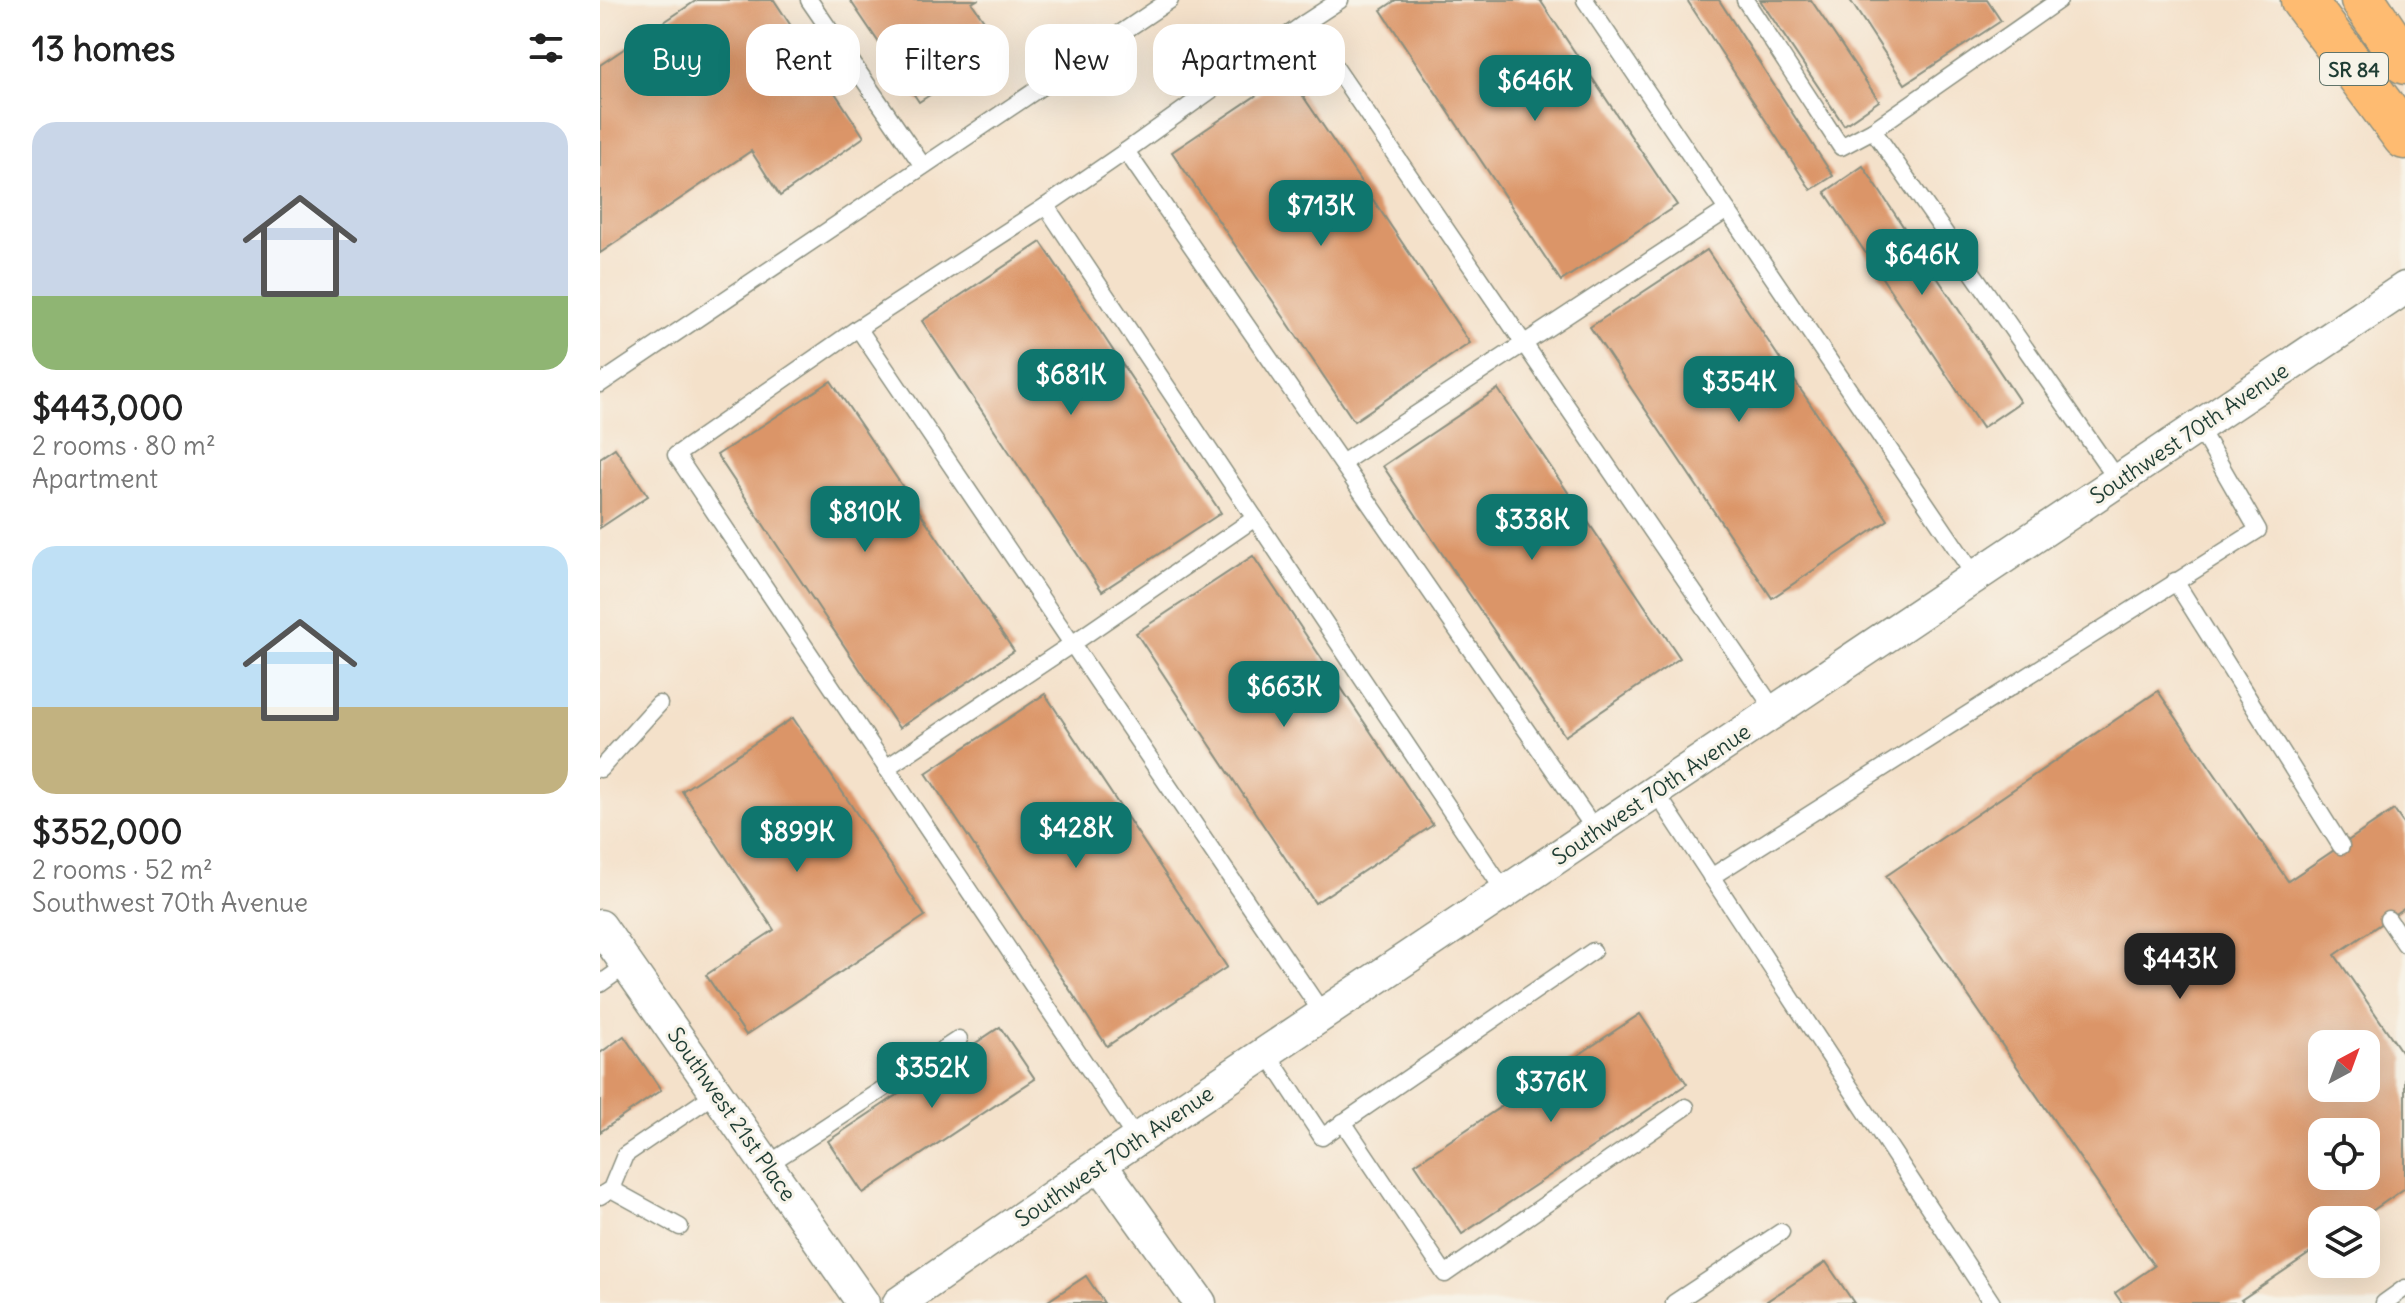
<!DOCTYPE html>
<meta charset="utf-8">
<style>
body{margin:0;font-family:Delius,sans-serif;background:#f6f6f6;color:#222;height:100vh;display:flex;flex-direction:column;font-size:30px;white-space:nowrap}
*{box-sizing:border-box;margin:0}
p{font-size:26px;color:#767676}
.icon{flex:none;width:44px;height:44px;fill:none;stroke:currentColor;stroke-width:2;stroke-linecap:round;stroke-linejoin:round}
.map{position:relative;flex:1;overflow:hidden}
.side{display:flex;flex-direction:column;background:#fff;width:600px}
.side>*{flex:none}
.hud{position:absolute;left:24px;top:24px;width:760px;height:72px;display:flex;gap:16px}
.needle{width:52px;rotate:41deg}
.buttons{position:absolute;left:1708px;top:1030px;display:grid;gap:16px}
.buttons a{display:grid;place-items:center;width:72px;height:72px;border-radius:16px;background:#fff;box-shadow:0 8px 32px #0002;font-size:40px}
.price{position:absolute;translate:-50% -68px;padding:0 18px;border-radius:16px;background:#0f766e;color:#fff;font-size:26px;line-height:52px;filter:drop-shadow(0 2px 4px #0008)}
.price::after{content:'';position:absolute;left:50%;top:48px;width:24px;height:18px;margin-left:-12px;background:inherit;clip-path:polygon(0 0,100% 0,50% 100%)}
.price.active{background:#222;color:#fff}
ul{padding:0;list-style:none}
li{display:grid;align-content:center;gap:16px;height:424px;padding:0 32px}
li span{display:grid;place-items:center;height:248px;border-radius:24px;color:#555}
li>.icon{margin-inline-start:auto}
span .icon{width:144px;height:144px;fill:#fffc;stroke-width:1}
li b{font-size:34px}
h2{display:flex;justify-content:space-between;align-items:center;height:96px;padding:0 32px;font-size:34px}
.tag{padding:0 28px;border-radius:24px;background:#fff;box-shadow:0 8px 32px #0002;font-size:28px;line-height:72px}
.tag.active{background:#0f766e;color:#fff}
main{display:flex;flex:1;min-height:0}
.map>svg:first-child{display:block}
.building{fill:#db9568;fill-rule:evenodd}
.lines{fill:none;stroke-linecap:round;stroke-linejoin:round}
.lane-casing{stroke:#8a8f7f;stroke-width:19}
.street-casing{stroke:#8a8f7f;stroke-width:35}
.primary-casing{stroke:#8a8f7f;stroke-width:47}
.highway-casing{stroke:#8a8f7f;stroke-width:47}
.lane{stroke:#fff;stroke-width:16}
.street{stroke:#fff;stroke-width:32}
.primary{stroke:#febb71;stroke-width:44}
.highway{stroke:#febb71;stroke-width:44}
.labels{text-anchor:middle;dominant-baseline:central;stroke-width:6;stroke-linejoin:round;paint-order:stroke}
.shield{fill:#f7f3e8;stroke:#60746a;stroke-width:2}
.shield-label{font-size:20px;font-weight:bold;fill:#1f3d34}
.street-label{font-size:22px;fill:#1f3d34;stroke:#f7f3e8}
</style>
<main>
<section class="side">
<h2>13 homes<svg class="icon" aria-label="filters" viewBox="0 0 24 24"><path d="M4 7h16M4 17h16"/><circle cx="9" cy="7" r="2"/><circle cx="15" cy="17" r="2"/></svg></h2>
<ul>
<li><span style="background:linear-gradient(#c9d6e8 70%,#8fb573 0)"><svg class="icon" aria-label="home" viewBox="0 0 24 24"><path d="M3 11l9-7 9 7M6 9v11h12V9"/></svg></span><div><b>$443,000</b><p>2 rooms · 80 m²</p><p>Apartment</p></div></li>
<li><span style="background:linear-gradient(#bfe0f5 65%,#c2b280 0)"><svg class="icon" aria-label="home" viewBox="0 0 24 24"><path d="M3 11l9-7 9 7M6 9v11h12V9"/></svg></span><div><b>$352,000</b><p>2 rooms · 52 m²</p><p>Southwest 70th Avenue</p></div></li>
</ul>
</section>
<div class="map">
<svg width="1805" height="1303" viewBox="0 0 1805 1303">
<rect width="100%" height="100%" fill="#f7f3e8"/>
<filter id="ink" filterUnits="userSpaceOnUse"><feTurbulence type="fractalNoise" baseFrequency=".0125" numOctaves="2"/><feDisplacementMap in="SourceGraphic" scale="16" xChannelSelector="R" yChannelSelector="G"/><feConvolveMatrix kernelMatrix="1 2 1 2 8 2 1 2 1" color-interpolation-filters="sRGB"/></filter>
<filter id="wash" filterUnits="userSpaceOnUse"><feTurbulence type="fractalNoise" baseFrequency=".006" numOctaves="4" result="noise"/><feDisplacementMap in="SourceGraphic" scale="32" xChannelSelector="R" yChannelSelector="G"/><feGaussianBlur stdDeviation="1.8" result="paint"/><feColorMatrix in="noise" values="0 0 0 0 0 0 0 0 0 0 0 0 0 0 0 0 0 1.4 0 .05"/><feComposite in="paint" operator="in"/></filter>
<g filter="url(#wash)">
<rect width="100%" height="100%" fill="#f4e1ca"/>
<g id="blocks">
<!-- building -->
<g class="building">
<path d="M97 0H174L264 137 180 196 151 151 0 253V65Z"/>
<path d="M250 0H377L372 3 403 48 319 102Z"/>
<path d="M796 0H940L1077 205 961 281 781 10Z"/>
<path d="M1087 0H1119L1233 176 1211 190Z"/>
<path d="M1160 0H1211L1279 101 1244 125Z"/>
<path d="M1250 0H1387L1401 21 1305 84Z"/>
<path d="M688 74 870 343 754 421 572 152Z"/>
<path d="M1263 166 1420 402 1382 428 1225 192Z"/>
<path d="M441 242 621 513 502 591 322 321Z"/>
<path d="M1107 250 1288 520 1172 598 990 327Z"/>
<path d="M231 381 414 651 299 728 117 455Z"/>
<path d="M898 389 1080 658 965 736 783 466Z"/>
<path d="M15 448 48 496 0 528V458Z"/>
<path d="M653 556 833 825 715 903 536 633Z"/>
<path d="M1558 691 1688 881 1794 810 1805 826V907L1735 955 1805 1057V1188L1759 1220H1722V1245L1641 1300 1644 1303H1522L1515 1293 1554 1266 1286 876ZM1722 1044H1766V1088H1722ZM1722 1132H1766V1176H1722Z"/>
<path d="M445 694 627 967 507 1046 326 773Z"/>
<path d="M193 718 325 916 146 1035 106 975 174 930 82 791Z"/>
<path d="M1040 1014 1087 1084 862 1234 815 1164Z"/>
<path d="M400 1027 435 1079 263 1193 228 1141Z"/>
<path d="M24 1036 61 1090 0 1132V1053Z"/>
<path d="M1226 1262 1254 1303H1164Z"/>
<path d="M486 1276 504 1303H445Z"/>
</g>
</g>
</g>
<g filter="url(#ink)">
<use href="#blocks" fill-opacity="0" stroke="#8a8f7f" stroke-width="2"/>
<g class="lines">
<!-- lane casing -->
<g class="lane-casing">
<g id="lane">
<path d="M209 0 323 166"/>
<path d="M740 0 705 23 1175 711"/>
<path d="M985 0 1375 576"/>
<path d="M1145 0 1241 147 1273 130 1459 0"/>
<path d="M705 23 526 151 996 831"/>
<path d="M1273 130 1518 481"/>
<path d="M526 151 446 206 905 892"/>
<path d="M446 206 258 328 723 1014"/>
<path d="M258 328 76 455 536 1139"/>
<path d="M0 384 570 0"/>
<path d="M742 463 1127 210"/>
<path d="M1575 581 1741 846"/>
<path d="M286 768 472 644 655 518"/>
<path d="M0 769 59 704"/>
<path d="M1055 791 1392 1303"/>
<path d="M1111 877 1658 530 1598 426"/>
<path d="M1788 919 1805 944"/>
<path d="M0 984 27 965"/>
<path d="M666 1052 722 1137 993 951"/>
<path d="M743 1122 845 1274 1086 1107"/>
<path d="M167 1165 359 1039"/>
<path d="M11 1189 80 1227"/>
<path d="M0 1196 11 1189 25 1155 116 1093"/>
<path d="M1074 1303 1181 1232"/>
<path d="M1784 1303 1805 1288"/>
</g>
</g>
<!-- street casing -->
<g class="street-casing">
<g id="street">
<path d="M0 926 263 1303"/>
<path d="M500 1164 600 1303"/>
<path d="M299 1303 500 1164 1805 288"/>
</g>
</g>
<!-- primary casing -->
<g class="primary-casing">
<path id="primary" d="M1703 0 1805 137"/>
</g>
<!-- highway casing -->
<g class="highway-casing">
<path id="highway" d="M1763 0 1805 62"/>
</g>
<!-- lane -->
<use href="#lane" class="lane"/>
<!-- street -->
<use href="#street" class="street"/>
<!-- primary -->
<use href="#primary" class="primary"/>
<!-- highway -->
<use href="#highway" class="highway"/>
</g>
</g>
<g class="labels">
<!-- shield labels -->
<rect class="shield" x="1720" y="53" width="68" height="32" rx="6"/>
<g class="shield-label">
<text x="1754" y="69">SR 84</text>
</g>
<!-- street labels -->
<g class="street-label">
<text transform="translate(1589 433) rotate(-34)">Southwest 70th Avenue</text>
<text transform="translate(1051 794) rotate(-34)">Southwest 70th Avenue</text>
<text transform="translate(132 1114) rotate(55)">Southwest 21st Place</text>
<text transform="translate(514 1156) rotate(-34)">Southwest 70th Avenue</text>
</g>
</g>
</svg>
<div class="buttons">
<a><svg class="needle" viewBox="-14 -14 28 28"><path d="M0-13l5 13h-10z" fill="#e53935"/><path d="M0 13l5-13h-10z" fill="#767676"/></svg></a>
<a><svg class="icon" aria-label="locate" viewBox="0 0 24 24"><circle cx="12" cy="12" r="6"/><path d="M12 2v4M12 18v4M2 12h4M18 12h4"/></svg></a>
<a><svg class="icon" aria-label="layers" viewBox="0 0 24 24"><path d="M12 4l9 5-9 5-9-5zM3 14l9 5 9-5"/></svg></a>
</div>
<b class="price" style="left:935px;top:123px">$646K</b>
<b class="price" style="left:721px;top:248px">$713K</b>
<b class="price" style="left:1322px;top:297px">$646K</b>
<b class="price" style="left:471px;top:417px">$681K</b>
<b class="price" style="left:1139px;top:424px">$354K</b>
<b class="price" style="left:265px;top:554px">$810K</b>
<b class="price" style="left:932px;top:562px">$338K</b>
<b class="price" style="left:684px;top:729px">$663K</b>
<b class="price" style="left:476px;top:870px">$428K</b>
<b class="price" style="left:197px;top:874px">$899K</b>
<b class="price active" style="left:1580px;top:1001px">$443K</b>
<b class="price" style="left:332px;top:1110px">$352K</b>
<b class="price" style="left:951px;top:1124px">$376K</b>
<div class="hud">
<a class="tag active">Buy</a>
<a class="tag">Rent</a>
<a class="tag">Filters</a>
<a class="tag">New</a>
<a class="tag">Apartment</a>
</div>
</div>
</main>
